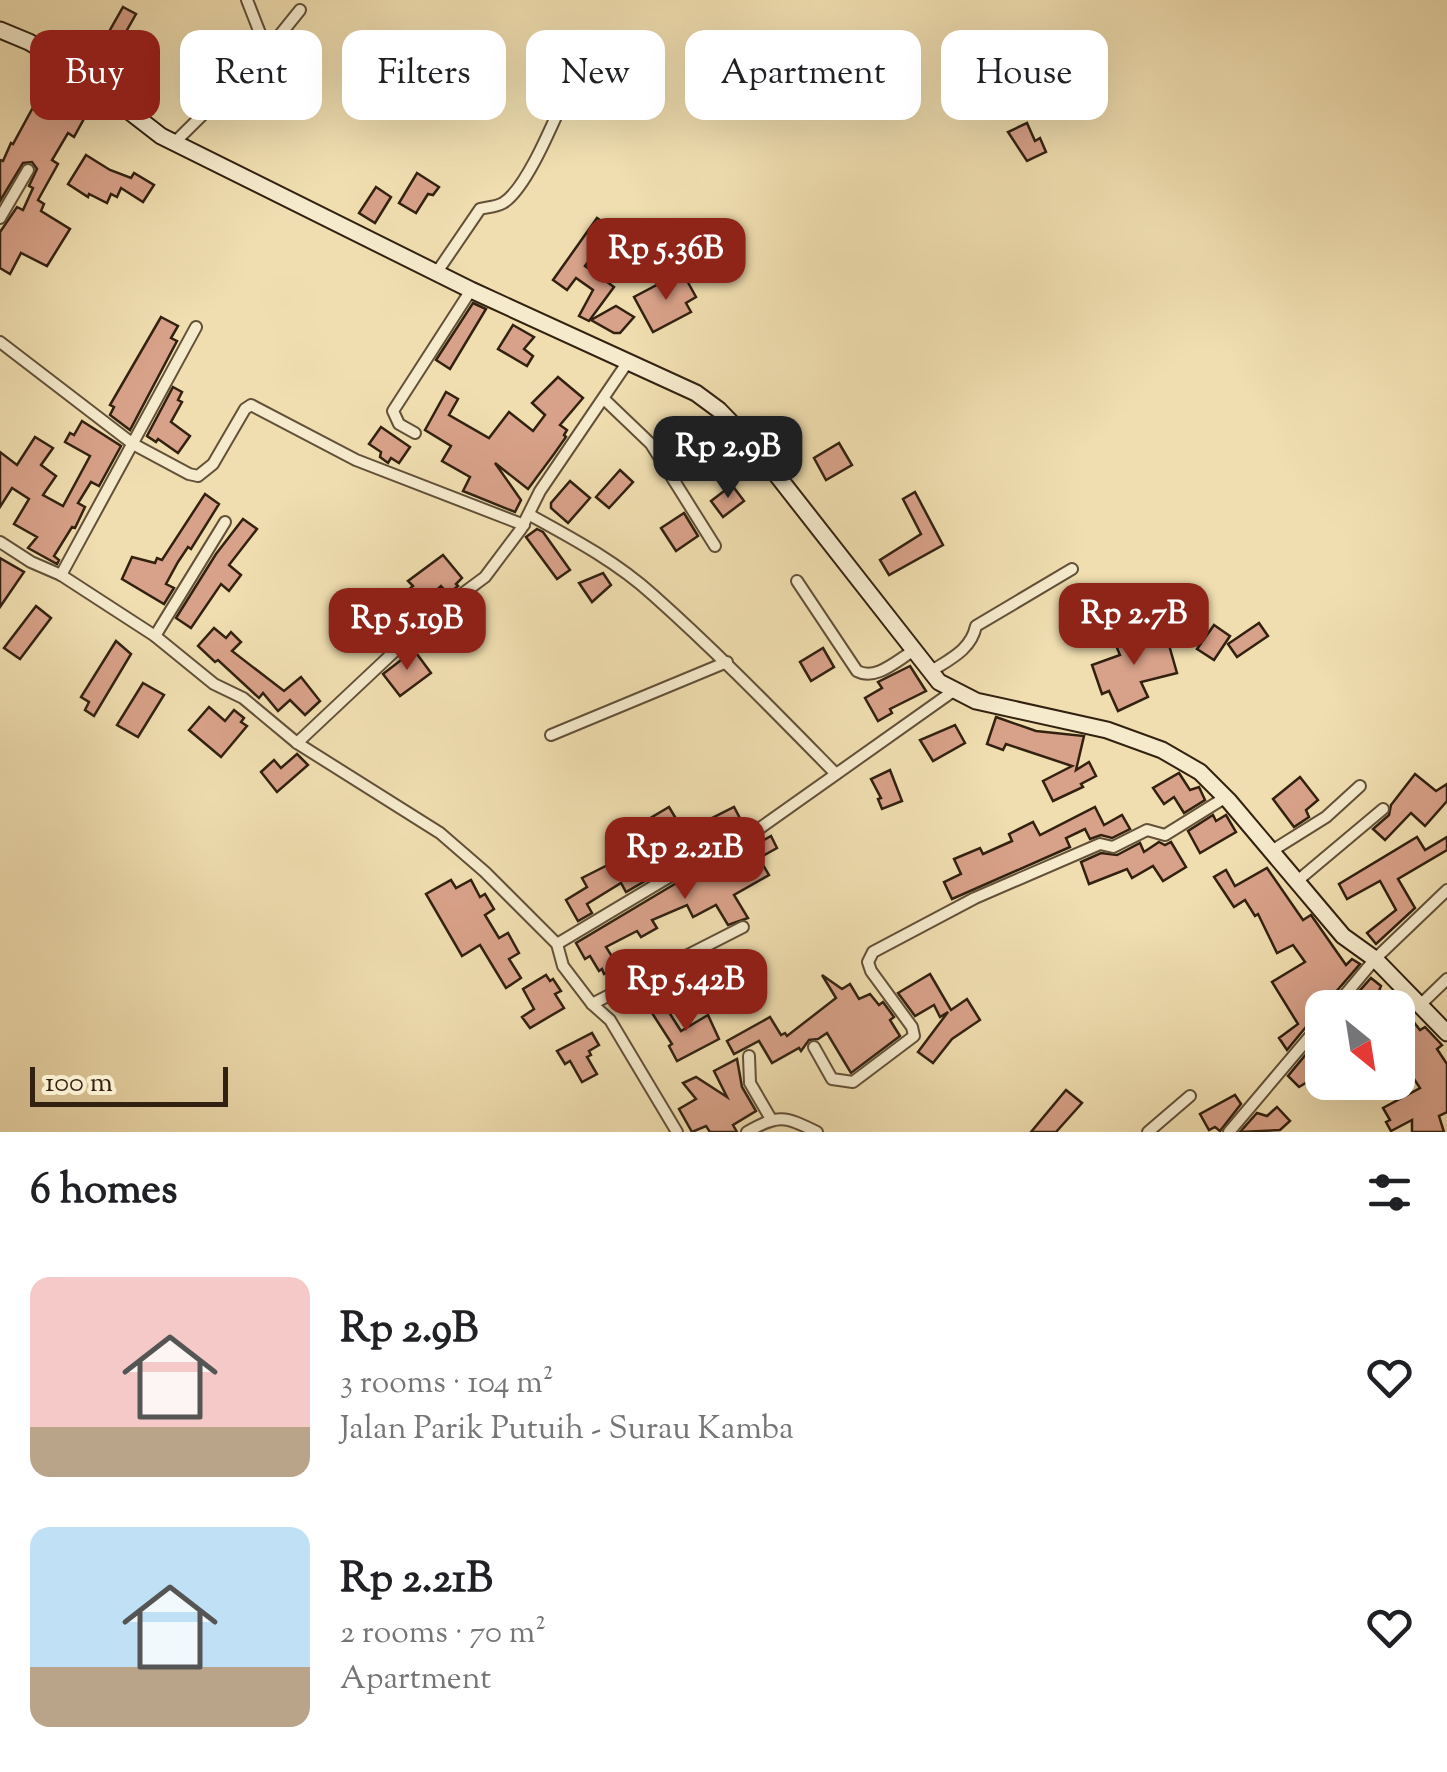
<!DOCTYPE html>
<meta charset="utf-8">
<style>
body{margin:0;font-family:"Sorts Mill Goudy",serif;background:#f6f6f6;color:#202124;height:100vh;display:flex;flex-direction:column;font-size:38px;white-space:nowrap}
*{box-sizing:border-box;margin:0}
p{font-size:32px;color:#757577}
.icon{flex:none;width:55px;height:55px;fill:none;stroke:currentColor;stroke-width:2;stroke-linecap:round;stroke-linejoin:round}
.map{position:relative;height:1132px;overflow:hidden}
.sheet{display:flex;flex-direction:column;background:#fff;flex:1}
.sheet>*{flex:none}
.top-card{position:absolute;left:30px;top:30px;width:1388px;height:90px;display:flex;gap:20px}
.needle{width:65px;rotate:150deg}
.tools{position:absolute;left:1305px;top:990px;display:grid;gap:20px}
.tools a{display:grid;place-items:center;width:110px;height:110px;border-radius:20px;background:#fff;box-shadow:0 10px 40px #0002;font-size:50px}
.scale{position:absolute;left:30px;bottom:25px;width:198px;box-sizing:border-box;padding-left:10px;border:5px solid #322110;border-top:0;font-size:28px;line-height:35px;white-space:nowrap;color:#322110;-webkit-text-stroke:8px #f5eacc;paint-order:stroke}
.price{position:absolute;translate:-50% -85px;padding:0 22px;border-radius:20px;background:#8f2418;color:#fff;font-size:32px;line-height:65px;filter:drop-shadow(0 2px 5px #0008)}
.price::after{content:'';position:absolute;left:50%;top:60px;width:30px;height:22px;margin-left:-15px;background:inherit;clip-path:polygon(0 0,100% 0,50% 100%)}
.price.selected{background:#222;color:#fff}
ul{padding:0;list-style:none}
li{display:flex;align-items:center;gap:30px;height:250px;padding:0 30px}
li span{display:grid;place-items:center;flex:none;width:280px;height:200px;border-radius:20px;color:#555}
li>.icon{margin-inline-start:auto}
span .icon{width:120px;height:120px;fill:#fffc;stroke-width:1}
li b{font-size:42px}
h2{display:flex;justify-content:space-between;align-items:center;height:120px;padding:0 30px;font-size:42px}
.tag{padding:0 35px;border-radius:20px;background:#fff;box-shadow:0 10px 40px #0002;font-size:35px;line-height:90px}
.tag.selected{background:#8f2418;color:#fff}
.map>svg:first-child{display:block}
.building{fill:#d8a189;stroke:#322110;stroke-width:2.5}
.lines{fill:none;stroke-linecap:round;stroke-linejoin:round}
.street-casing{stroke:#625038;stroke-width:14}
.secondary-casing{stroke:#322110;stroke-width:19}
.street{stroke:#f5eacc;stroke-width:10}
.secondary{stroke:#f5eacc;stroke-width:15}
</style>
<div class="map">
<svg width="1447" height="1132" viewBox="0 0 1447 1132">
<rect width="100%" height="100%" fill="#f0deb0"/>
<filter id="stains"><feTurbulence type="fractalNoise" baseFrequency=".002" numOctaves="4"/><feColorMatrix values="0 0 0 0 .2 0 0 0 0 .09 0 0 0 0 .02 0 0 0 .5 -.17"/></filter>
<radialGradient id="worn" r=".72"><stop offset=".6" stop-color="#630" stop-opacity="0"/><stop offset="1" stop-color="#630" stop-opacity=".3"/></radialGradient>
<!-- building -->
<g class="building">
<path d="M123 7 136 14 110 60 97 53Z"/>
<path d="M64 75 81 88 75 97 85 103 80 112 86 115 74 137 68 133 52 160 58 164 38 200 44 204 41 211 70 229 47 266 21 253 10 274 0 268V232L17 207 23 210 33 188 29 186 37 169 32 162 23 163 0 201V160L3 161 11 143 13 144 37 100 46 106Z"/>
<path d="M1027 123 1035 141 1040 138 1046 152 1027 161 1008 132Z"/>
<path d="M86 155 110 170 131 178 134 173 154 185 143 202 121 188 117 197 111 194 107 203 89 194 88 197 68 184Z"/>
<path d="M417 173 439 187 433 195 428 194 416 213 399 203Z"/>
<path d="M376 187 391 197 375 223 359 213Z"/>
<path d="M597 218 612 228 585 266 614 287 589 321 579 316 593 290 576 278 567 290 553 280Z"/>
<path d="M685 277 696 297 686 303 691 312 653 332 634 297 670 278 673 284Z"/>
<path d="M473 303 486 309 450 369 436 360Z"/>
<path d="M616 306 634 317 620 333H614L591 320Z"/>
<path d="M161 317 178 326 171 338 177 341 130 430 110 415 114 407 110 405Z"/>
<path d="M513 325 534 337 524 349 533 356 527 366 498 349Z"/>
<path d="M558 377 583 398 560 425 567 430 564 435 566 437 554 454 528 489 495 463 521 500 515 512 463 491 470 477 442 461 451 446 425 430 446 392 458 399 449 415 489 438 509 412 533 431 545 415 532 403Z"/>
<path d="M173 387 182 392 178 400 182 402 171 422 190 436 178 453 158 439 156 442 147 436Z"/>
<path d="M82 421 121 446 99 486 91 482 78 503 85 507 75 528 72 527 54 556 59 560 57 564 28 548 37 537 14 524 29 499 12 488 0 507V452L17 465 35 437 53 448 41 465 56 476 43 495 63 506 90 456 65 442 70 433 74 435Z"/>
<path d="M381 427 410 447 399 463 391 458 388 463 380 457 381 452 369 444Z"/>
<path d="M839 443 852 465 826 480 814 458Z"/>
<path d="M620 470 633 482 609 508 596 497Z"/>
<path d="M570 481 590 498 568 523 551 508V503Z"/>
<path d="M732 485 744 501 723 517 711 501Z"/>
<path d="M915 492 943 545 889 575 880 560 921 534 903 499Z"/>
<path d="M205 494 219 504 191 549 188 547 178 562 166 584 174 588 164 604 122 579 132 557 155 563 157 558 162 560Z"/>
<path d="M684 513 698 536 676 551 661 528Z"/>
<path d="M243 519 257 529 229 565 241 575 229 591 221 584 191 628 176 618 216 554Z"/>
<path d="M537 529 543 532 570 570 557 579 526 537Z"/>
<path d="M443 555 462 578 456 584 458 586 448 594 441 586 407 617 394 602 413 586 408 581Z"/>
<path d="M0 558 24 572 0 607Z"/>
<path d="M603 573 611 585 592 602 579 583Z"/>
<path d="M468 600 480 618 458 633 454 627 438 640 430 630Z"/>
<path d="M36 606 51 618 20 659 4 648Z"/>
<path d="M1259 623 1268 636 1237 657 1228 644Z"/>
<path d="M1214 625 1230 636 1214 660 1197 649Z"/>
<path d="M1150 627 1155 642 1167 638 1177 673 1141 682 1148 697 1118 711 1109 691 1102 694 1092 665 1120 655 1114 641Z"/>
<path d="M214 628 226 638 231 632 241 642 232 651 284 691 301 677 320 701 305 715 290 700 278 711 263 693 259 698 218 660 215 662 198 646Z"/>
<path d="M116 641 131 654 94 716 85 710 89 702 81 697Z"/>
<path d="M823 648 834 667 811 681 800 662Z"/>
<path d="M414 650 431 673 400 696 383 674Z"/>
<path d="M910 666 926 691 890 709 892 713 878 721 865 698 882 688 878 682Z"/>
<path d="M143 683 164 695 138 737 117 725Z"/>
<path d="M209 707 225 721 234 710 244 718 241 722 247 726 221 757 189 730Z"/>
<path d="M996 717 1036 731 1084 736 1076 770 1089 762 1096 776 1081 784 1083 787 1053 801 1043 781 1072 766 1006 744 1003 750 987 744Z"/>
<path d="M955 725 965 743 933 761 920 740Z"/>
<path d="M297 754 308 765 277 792 261 772 274 760 281 768Z"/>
<path d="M890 770 902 801 882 809 878 799 881 798 871 779Z"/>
<path d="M1179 773 1190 790 1199 787 1205 800 1184 813 1174 797 1164 804 1153 788Z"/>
<path d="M1415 774 1436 791 1447 784V801L1425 826 1411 813 1385 840 1373 829 1389 815 1391 805Z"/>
<path d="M1300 777 1318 800 1306 810 1309 817 1294 827 1273 799Z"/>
<path d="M669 807 684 832 734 807 743 824 729 831 727 837 667 865 669 867 626 892 621 883 587 904 592 913 578 921 566 900 587 887 582 878 653 842 642 823Z"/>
<path d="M1095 807 1104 825 1122 815 1130 829 1112 838 1101 835 1090 839 1085 829 1066 838 1070 847 952 899 944 882 961 874 954 859 980 848 983 854 1012 841 1009 834 1033 822 1040 835Z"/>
<path d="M1213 815 1216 821 1226 815 1236 832 1200 853 1188 831Z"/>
<path d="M771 836 777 848 759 858 769 875 734 895 748 918 728 925 716 905 693 917 687 905 652 920 657 928 641 937 637 931 606 947 618 966 604 974 602 969 599 971 590 956 585 959 576 943 673 885 677 883 680 888 711 871 708 866 736 852 738 855Z"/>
<path d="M1417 837 1425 850 1447 837V850L1398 879 1415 908 1376 944 1367 933 1396 910 1380 881 1347 899 1339 884Z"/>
<path d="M1159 842 1165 845 1171 842 1186 867 1163 881 1153 866 1132 878 1127 869 1089 884 1081 862 1101 853 1117 855 1140 843 1144 852Z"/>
<path d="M1267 868 1303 920 1311 915 1346 965 1352 959 1360 964 1322 1008V1013L1315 1016 1287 1050 1279 1038 1298 1024 1272 982 1305 962 1293 945 1277 953 1258 914 1255 916 1245 900 1234 907 1214 877 1226 870 1235 886Z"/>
<path d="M451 880 456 888 471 880 480 897 485 894 494 909 485 915 499 938 508 933 519 953 509 959 521 978 506 988 480 945 462 956 426 894Z"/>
<path d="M930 974 951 1010 967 999 980 1020 952 1039 933 1063 918 1052 948 1012 940 1017 934 1005 915 1016 898 993Z"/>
<path d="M546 975 550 981 553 979 561 991 555 994 564 1008 530 1028 522 1017 534 1009 523 989Z"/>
<path d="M822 975 842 989 850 984 859 999 870 994 879 1005 883 1002 894 1017 890 1020 900 1036 851 1073 827 1033 818 1039 809 1040 801 1051 799 1048 772 1063 759 1041 734 1054 727 1041 770 1017 781 1035 785 1033 787 1036 836 998Z"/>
<path d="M1371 978 1381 986 1379 991 1394 997 1420 1030 1425 1027 1442 1045 1437 1049 1447 1064V1112L1439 1116 1444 1132H1412V1120L1391 1131 1386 1122 1390 1120 1383 1108 1420 1088 1408 1070 1398 1077V1008H1362L1355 996Z"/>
<path d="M665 1006 681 1031 708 1015 719 1039 677 1061 669 1046 672 1044 652 1013Z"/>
<path d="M592 1033 599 1045 589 1051 591 1055 587 1057 597 1074 582 1082 570 1061 565 1064 557 1051Z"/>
<path d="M1322 1035V1073L1299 1087 1288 1076Z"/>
<path d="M737 1059 742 1087 756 1111 733 1125 737 1132H710L706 1126 692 1132 679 1109 696 1099 683 1083 696 1077 727 1097 714 1071Z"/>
<path d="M1066 1090 1082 1103 1056 1132H1031Z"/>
<path d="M1235 1095 1241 1104 1220 1131 1215 1127 1209 1130 1200 1114Z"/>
<path d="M1277 1107 1290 1121 1280 1130 1240 1132 1257 1113 1267 1116Z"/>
</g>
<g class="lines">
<!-- street casing -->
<g class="street-casing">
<g id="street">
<path d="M247 0 267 51"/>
<path d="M174 143 267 51 300 10"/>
<path d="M0 218 28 170"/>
<path d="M437 272 480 209C487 207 496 207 503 203 528 188 557 113 570 85"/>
<path d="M0 342 133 444 189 474 198 476 213 464 245 409 251 405 356 460 524 525"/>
<path d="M605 400 651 444 715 546"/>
<path d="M415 433 399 424 393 411 471 290"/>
<path d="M530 515C572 538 617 562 653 595 717 652 776 713 836 774"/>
<path d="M0 542 31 562 61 575 155 636 214 684 243 698 297 743 440 833 485 872 557 944 563 966 592 1004 610 1020 677 1132"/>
<path d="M61 575 196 327"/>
<path d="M797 581 857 671C876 681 896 661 913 651"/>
<path d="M155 636 225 522"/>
<path d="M930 672C950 659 971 650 976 626L1072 569"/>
<path d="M551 735 727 662"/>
<path d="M297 743 431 617 485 577 521 529 540 491 627 363"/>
<path d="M1270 852 1326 817 1360 786"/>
<path d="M1296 882 1383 809"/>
<path d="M557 944 669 877 753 833 952 692"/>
<path d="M592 1004 743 927"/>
<path d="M1419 1006 1447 979"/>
<path d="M1334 1008 1375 959 1447 890"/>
<path d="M814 1047 832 1079 853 1082 914 1036 912 1027 871 971 868 962 873 952 975 898 1100 844 1113 847 1147 830 1165 835 1226 797"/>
<path d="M749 1056 750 1083 771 1119"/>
<path d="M747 1132C779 1114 784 1116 817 1132"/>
<path d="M1148 1132 1190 1096"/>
<path d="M1229 1132 1322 1022"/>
</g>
</g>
<!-- secondary casing -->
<g class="secondary-casing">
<path id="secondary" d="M0 30 29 42 72 67 161 136 471 290 696 393 719 410 754 446 939 682 976 701 1107 730 1162 750 1200 772 1229 801 1343 936 1375 959 1447 1033"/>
</g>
<!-- street -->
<use href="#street" class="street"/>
<!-- secondary -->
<use href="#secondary" class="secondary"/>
</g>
<rect width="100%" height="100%" filter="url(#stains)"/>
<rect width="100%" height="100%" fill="url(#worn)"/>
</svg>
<div class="tools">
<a><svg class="needle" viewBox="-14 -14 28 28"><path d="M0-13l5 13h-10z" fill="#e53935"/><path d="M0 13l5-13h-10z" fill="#757577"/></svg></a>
</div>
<div class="scale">100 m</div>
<b class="price" style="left:666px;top:303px">Rp 5.36B</b>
<b class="price selected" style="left:728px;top:501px">Rp 2.9B</b>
<b class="price" style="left:1134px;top:668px">Rp 2.7B</b>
<b class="price" style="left:407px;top:673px">Rp 5.19B</b>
<b class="price" style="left:685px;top:902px">Rp 2.21B</b>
<b class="price" style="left:686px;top:1034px">Rp 5.42B</b>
<div class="top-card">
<a class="tag selected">Buy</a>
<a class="tag">Rent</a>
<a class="tag">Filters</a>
<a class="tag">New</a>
<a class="tag">Apartment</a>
<a class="tag">House</a>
</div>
</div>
<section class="sheet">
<h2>6 homes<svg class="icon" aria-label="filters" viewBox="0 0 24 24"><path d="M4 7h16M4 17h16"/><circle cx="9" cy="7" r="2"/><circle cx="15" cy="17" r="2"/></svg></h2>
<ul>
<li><span style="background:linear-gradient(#f6c9c9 75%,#b9a48a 0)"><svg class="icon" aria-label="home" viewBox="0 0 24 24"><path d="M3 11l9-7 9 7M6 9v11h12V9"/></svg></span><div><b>Rp 2.9B</b><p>3 rooms · 104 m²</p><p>Jalan Parik Putuih - Surau Kamba</p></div><svg class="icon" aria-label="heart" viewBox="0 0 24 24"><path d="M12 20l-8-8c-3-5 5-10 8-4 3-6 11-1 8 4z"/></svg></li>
<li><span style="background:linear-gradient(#bfe0f5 70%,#b9a48a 0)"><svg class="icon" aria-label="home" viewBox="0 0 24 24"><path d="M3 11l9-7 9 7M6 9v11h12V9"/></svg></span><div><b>Rp 2.21B</b><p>2 rooms · 70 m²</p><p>Apartment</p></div><svg class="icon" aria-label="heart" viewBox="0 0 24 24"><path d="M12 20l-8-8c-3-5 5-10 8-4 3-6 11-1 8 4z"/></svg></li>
</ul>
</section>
